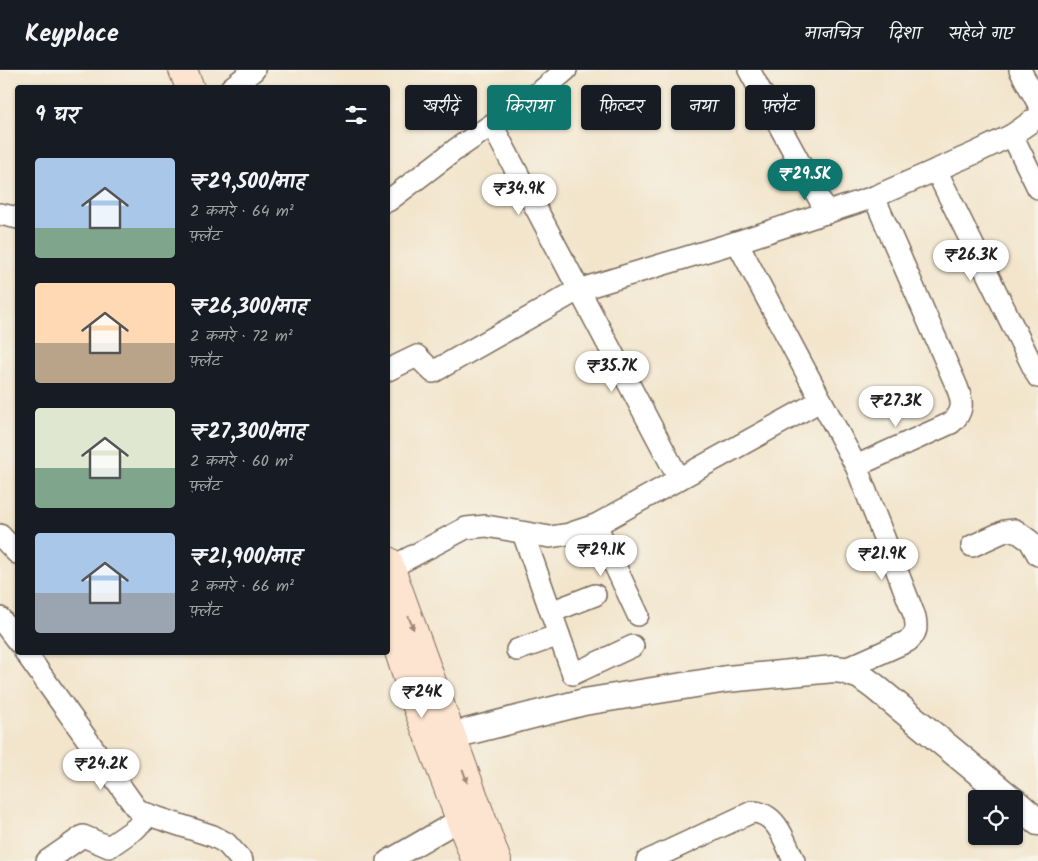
<!DOCTYPE html>
<html lang="hi">
<meta charset="utf-8">
<style>
body{margin:0;font-family:Kalam,"Playpen Sans Deva",sans-serif;background:#20242c;color:#f1f3f6;height:100vh;display:flex;flex-direction:column;font-size:19px;white-space:nowrap}
*{box-sizing:border-box;margin:0}
p{font-size:16px;color:#9ea1a6}
.icon{flex:none;width:28px;height:28px;fill:none;stroke:currentColor;stroke-width:2;stroke-linecap:round;stroke-linejoin:round}
.map{position:relative;flex:1;overflow:hidden}
.sheet{position:absolute;left:15px;top:15px;width:375px;height:570px;display:flex;flex-direction:column;background:#171b24;border-radius:5px;box-shadow:0 1px 4px #0004}
.sheet>*{flex:none}
.hud{position:absolute;left:405px;top:15px;width:475px;height:45px;display:flex;gap:10px}
.fabs{position:absolute;left:968px;top:720px;display:grid;gap:10px}
.fabs a{display:grid;place-items:center;width:55px;height:55px;border-radius:5px;background:#171b24;box-shadow:0 1px 4px #0004;font-size:25px}
.price{position:absolute;translate:-50% -42px;padding:0 11px;border-radius:18px;background:#fff;color:#222;font-size:16px;line-height:32px;filter:drop-shadow(0 1px 2px #0008)}
.price::after{content:'';position:absolute;left:50%;top:30px;width:15px;height:11px;margin-left:-8px;background:inherit;clip-path:polygon(0 0,100% 0,50% 100%)}
.price.on{background:#0f766e;color:#fff}
ul{padding:0;list-style:none}
li{display:flex;align-items:center;gap:15px;height:125px;padding:0 20px}
li span{display:grid;place-items:center;flex:none;width:140px;height:100px;border-radius:5px;color:#555}
li>.icon{margin-inline-start:auto}
span .icon{width:60px;height:60px;fill:#fffc;stroke-width:1}
li b{font-size:21px}
h2{display:flex;justify-content:space-between;align-items:center;height:60px;padding:0 20px;font-size:21px}
.chip{padding:0 18px;border-radius:5px;background:#171b24;box-shadow:0 1px 4px #0004;font-size:18px;line-height:45px}
.chip.on{background:#0f766e;color:#fff}
header{display:flex;align-items:center;gap:30px;box-sizing:border-box;height:70px;padding:0 25px;background:#171b24;border-bottom:1px solid #363941}
header strong{font-size:24px}
nav{display:flex;gap:28px;margin-inline-start:auto;font-size:18px}
.map>svg:first-child{display:block}
.lines{fill:none;stroke-linecap:round;stroke-linejoin:round}
.minor-casing{stroke:#7b6b5b;stroke-width:24}
.tertiary-casing{stroke:#7b6b5b;stroke-width:29}
.secondary-casing{stroke:#7b6b5b;stroke-width:30}
.minor{stroke:#fff;stroke-width:21}
.tertiary{stroke:#fff;stroke-width:26}
.secondary{stroke:#fde4d0;stroke-width:28}
.oneway{fill:#9c8777}
</style>
<header>
<strong>Keyplace</strong>
<nav><a>मानचित्र</a><a>दिशा</a><a>सहेजे गए</a></nav>
</header>
<div class="map">
<svg width="1038" height="791" viewBox="0 0 1038 791">
<rect width="100%" height="100%" fill="#f7f3e8"/>
<filter id="ink" filterUnits="userSpaceOnUse"><feTurbulence type="fractalNoise" baseFrequency=".02" numOctaves="2"/><feDisplacementMap in="SourceGraphic" scale="10" xChannelSelector="R" yChannelSelector="G"/><feConvolveMatrix kernelMatrix="1 2 1 2 8 2 1 2 1" color-interpolation-filters="sRGB"/></filter>
<filter id="wash" filterUnits="userSpaceOnUse"><feTurbulence type="fractalNoise" baseFrequency=".0096" numOctaves="4" result="noise"/><feDisplacementMap in="SourceGraphic" scale="20" xChannelSelector="R" yChannelSelector="G"/><feGaussianBlur stdDeviation="1.12" result="paint"/><feColorMatrix in="noise" values="0 0 0 0 0 0 0 0 0 0 0 0 0 0 0 0 0 1.4 0 .05"/><feComposite in="paint" operator="in"/></filter>
<g filter="url(#wash)">
<rect width="100%" height="100%" fill="#f2e5cc"/>
</g>
<g filter="url(#ink)">
<g class="lines">
<!-- minor casing -->
<g class="minor-casing">
<g id="minor">
<path d="M749 0 827 143"/>
<path d="M1020 0 1038 33"/>
<path d="M231 18 254 0"/>
<path d="M492 55 679 409"/>
<path d="M1012 65 1038 118"/>
<path d="M936 100 1038 307"/>
<path d="M388 131 455 80 541 21 566 0"/>
<path d="M0 144 18 148"/>
<path d="M737 172 856 396 951 353C964 342 963 332 957 317L874 127"/>
<path d="M388 300 417 286 433 302 578 220 737 172 874 127 975 83 1012 65 1038 47"/>
<path d="M596 455 638 545"/>
<path d="M0 465 17 483"/>
<path d="M972 476 1005 461 1015 460 1030 471 1038 485"/>
<path d="M388 499 466 458 486 456 550 467 569 464 596 455 820 331"/>
<path d="M551 542 595 525"/>
<path d="M0 548 18 572"/>
<path d="M559 565 573 604 633 576"/>
<path d="M517 580 559 565 523 463"/>
<path d="M25 582 136 738 143 743 213 766 226 773 242 791"/>
<path d="M843 600 908 571C917 563 917 558 915 547L856 396"/>
<path d="M47 791 83 766 109 777 135 759 149 745"/>
<path d="M388 791 461 749"/>
<path d="M647 791 752 742C777 742 785 772 794 791"/>
</g>
</g>
<!-- tertiary casing -->
<g class="tertiary-casing">
<g id="tertiary">
<path d="M431 671 584 632 727 609 834 599 843 600 860 606 875 617 1011 729"/>
<path d="M1014 731 1038 752"/>
</g>
</g>
<!-- secondary casing -->
<g class="secondary-casing">
<g id="secondary">
<path d="M183 0 190 18"/>
<path d="M388 491 497 791"/>
<path d="M388 548 416 634 476 791"/>
</g>
</g>
<!-- minor -->
<use href="#minor" class="minor"/>
<!-- tertiary -->
<use href="#tertiary" class="tertiary"/>
<!-- secondary -->
<use href="#secondary" class="secondary"/>
</g>
<!-- one-way arrows -->
<defs><path id="oneway-solid" d="M-6-.8H1V-3.2L6.5 0L1 3.2V.8H-6Z" transform="scale(1.25)"/></defs>
<g class="oneway">
<use href="#oneway-solid" transform="translate(411 553) rotate(69)"/>
<use href="#oneway-solid" transform="translate(465 706) rotate(70)"/>
</g>
</g>
</svg>
<div class="fabs">
<a><svg class="icon" aria-label="locate" viewBox="0 0 24 24"><circle cx="12" cy="12" r="6"/><path d="M12 2v4M12 18v4M2 12h4M18 12h4"/></svg></a>
</div>
<b class="price on" style="left:805px;top:131px">₹29.5K</b>
<b class="price" style="left:519px;top:146px">₹34.9K</b>
<b class="price" style="left:971px;top:212px">₹26.3K</b>
<b class="price" style="left:612px;top:323px">₹35.7K</b>
<b class="price" style="left:896px;top:358px">₹27.3K</b>
<b class="price" style="left:601px;top:507px">₹29.1K</b>
<b class="price" style="left:882px;top:511px">₹21.9K</b>
<b class="price" style="left:422px;top:649px">₹24K</b>
<b class="price" style="left:101px;top:721px">₹24.2K</b>
<div class="hud">
<a class="chip">खरीदें</a>
<a class="chip on">किराया</a>
<a class="chip">फ़िल्टर</a>
<a class="chip">नया</a>
<a class="chip">फ़्लैट</a>
</div>
<section class="sheet">
<h2>9 घर<svg class="icon" aria-label="filters" viewBox="0 0 24 24"><path d="M4 7h16M4 17h16"/><circle cx="9" cy="7" r="2"/><circle cx="15" cy="17" r="2"/></svg></h2>
<ul>
<li><span style="background:linear-gradient(#a9c7e8 70%,#7fa58c 0)"><svg class="icon" aria-label="home" viewBox="0 0 24 24"><path d="M3 11l9-7 9 7M6 9v11h12V9"/></svg></span><div><b>₹29,500/माह</b><p>2 कमरे · 64 m²</p><p>फ़्लैट</p></div></li>
<li><span style="background:linear-gradient(#ffd9b3 60%,#b9a48a 0)"><svg class="icon" aria-label="home" viewBox="0 0 24 24"><path d="M3 11l9-7 9 7M6 9v11h12V9"/></svg></span><div><b>₹26,300/माह</b><p>2 कमरे · 72 m²</p><p>फ़्लैट</p></div></li>
<li><span style="background:linear-gradient(#dfe7d0 60%,#7fa58c 0)"><svg class="icon" aria-label="home" viewBox="0 0 24 24"><path d="M3 11l9-7 9 7M6 9v11h12V9"/></svg></span><div><b>₹27,300/माह</b><p>2 कमरे · 60 m²</p><p>फ़्लैट</p></div></li>
<li><span style="background:linear-gradient(#a9c7e8 60%,#9aa5b1 0)"><svg class="icon" aria-label="home" viewBox="0 0 24 24"><path d="M3 11l9-7 9 7M6 9v11h12V9"/></svg></span><div><b>₹21,900/माह</b><p>2 कमरे · 66 m²</p><p>फ़्लैट</p></div></li>
</ul>
</section>
</div>
